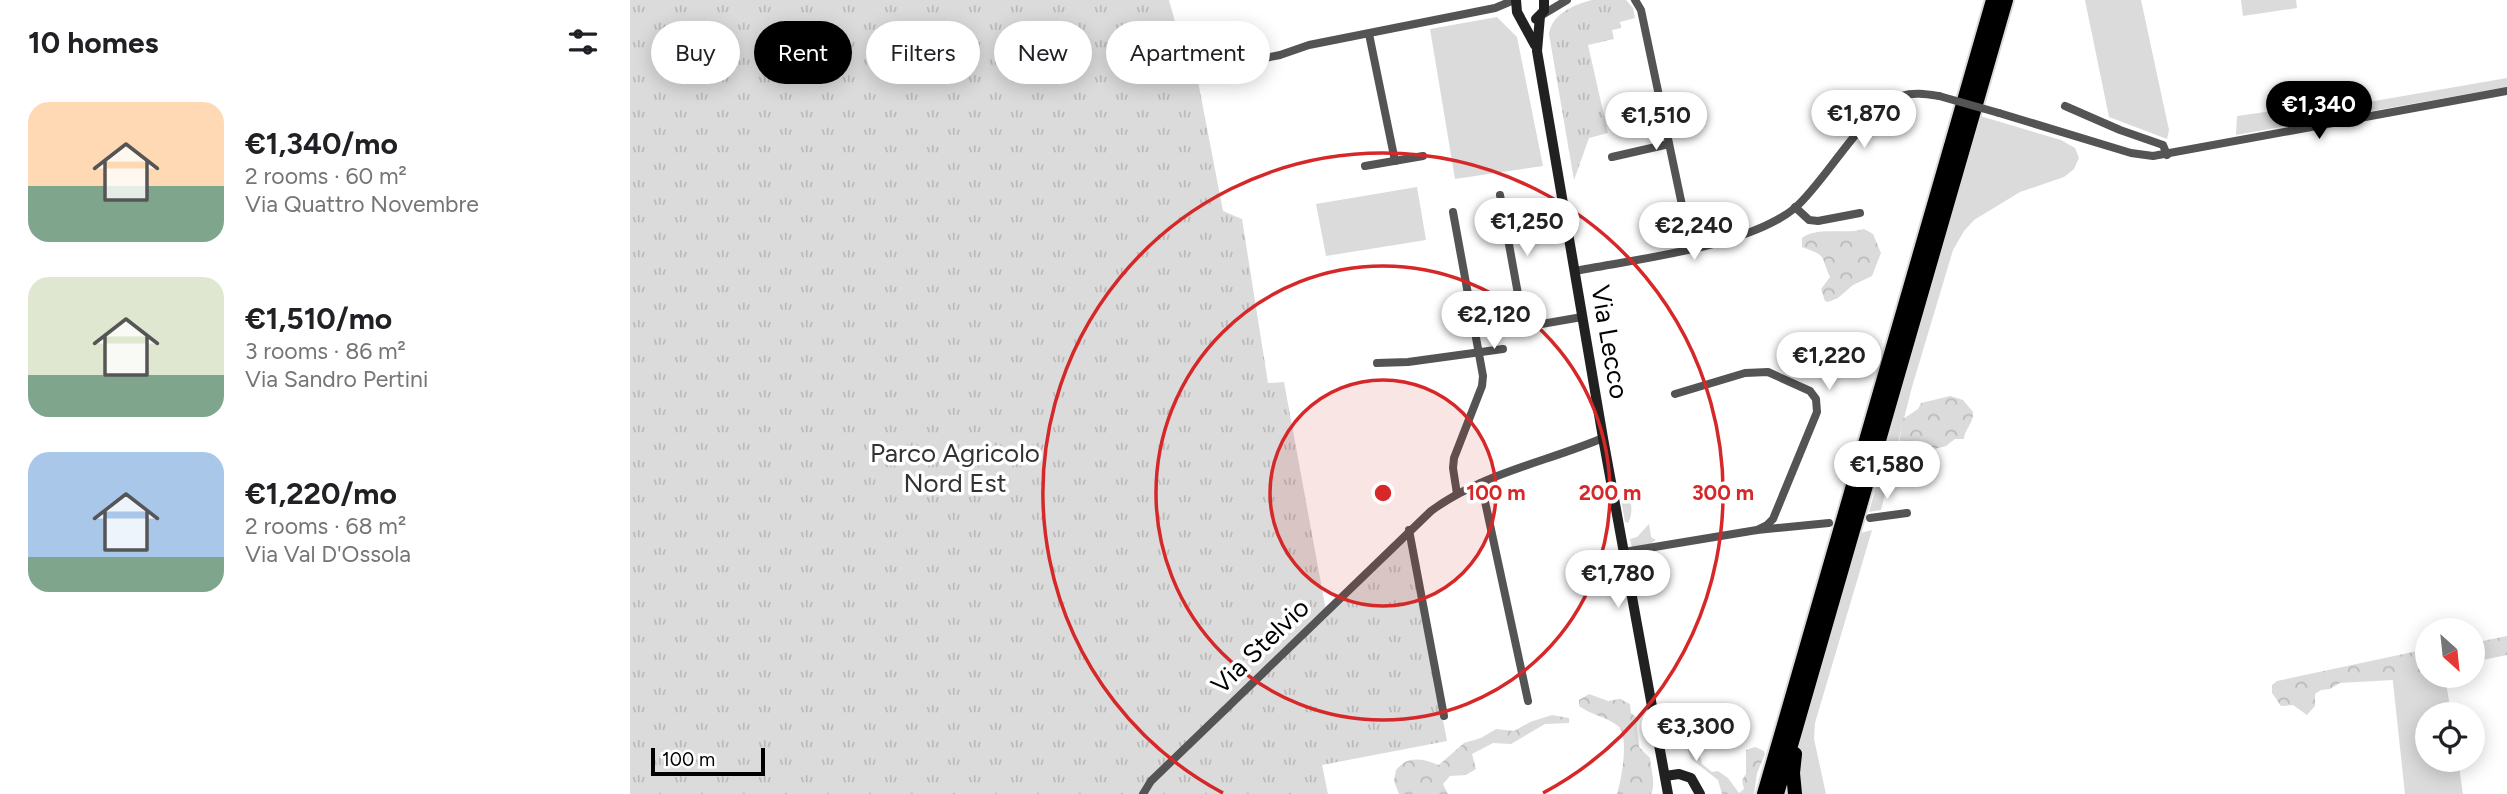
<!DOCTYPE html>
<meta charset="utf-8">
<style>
body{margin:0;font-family:Figtree,sans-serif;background:#f6f6f6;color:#202124;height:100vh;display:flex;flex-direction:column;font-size:26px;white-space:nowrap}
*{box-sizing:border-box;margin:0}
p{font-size:23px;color:#757577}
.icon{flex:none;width:38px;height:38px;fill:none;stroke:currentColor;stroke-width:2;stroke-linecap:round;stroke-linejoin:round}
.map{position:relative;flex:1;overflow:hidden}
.sheet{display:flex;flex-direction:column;background:#fff;width:630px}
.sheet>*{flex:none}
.hud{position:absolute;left:21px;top:21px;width:665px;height:63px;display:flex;gap:14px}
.needle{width:46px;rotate:153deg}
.buttons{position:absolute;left:1785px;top:618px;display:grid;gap:14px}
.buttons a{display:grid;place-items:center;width:70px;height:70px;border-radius:50%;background:#fff;box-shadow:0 4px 18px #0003;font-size:35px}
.scale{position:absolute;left:21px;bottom:18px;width:114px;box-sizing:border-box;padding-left:7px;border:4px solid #000;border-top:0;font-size:19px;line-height:24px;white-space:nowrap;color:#000;-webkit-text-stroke:5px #fff;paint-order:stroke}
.price{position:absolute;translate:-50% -60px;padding:0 16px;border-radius:24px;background:#fff;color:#222;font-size:23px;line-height:46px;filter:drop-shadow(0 2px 4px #0008)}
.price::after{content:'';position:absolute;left:50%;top:42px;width:21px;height:16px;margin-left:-10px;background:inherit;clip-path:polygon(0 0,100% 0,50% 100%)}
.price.current{background:#000;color:#fff}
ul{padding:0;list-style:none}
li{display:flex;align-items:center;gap:21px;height:175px;padding:0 28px}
li span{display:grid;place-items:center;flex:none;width:196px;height:140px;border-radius:21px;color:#555}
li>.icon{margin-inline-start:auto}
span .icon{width:84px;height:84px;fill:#fffc;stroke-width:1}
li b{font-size:30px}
h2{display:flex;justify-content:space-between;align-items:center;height:84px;padding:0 28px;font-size:30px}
.tag{padding:0 24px;border-radius:32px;background:#fff;box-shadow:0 4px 18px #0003;font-size:24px;line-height:63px}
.tag.current{background:#000;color:#fff}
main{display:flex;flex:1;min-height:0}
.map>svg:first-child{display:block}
.green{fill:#dbdbdb}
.forest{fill:url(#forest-crowns)}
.park{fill:url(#park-tufts)}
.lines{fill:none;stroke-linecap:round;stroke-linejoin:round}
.highway-casing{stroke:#dbdbdb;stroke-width:18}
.street{stroke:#545454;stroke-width:8}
.secondary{stroke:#212121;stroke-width:10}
.highway{stroke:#000;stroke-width:14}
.street-bridge{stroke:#545454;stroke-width:8}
.ring{fill:none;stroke:#d62828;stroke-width:3.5}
.labels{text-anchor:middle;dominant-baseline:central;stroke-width:7;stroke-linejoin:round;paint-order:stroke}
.street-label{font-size:26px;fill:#000;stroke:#fff}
.park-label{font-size:26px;fill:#323232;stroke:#fff}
.centre{fill:#d62828;stroke:#fff;stroke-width:3.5}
.ring-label{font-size:21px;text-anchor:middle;font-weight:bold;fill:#d62828;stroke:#fff;stroke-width:7;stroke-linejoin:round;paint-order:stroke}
</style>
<main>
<section class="sheet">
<h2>10 homes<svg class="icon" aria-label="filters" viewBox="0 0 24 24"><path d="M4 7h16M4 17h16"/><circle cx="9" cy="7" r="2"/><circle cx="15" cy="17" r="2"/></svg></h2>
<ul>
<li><span style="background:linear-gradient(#ffd9b3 60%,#7fa58c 0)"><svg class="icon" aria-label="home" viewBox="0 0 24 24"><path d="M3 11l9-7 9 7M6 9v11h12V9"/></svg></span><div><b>€1,340/mo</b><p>2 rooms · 60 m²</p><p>Via Quattro Novembre</p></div></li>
<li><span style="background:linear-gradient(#dfe7d0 70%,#7fa58c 0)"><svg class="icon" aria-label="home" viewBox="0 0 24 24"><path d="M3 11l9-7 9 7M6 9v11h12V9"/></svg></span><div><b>€1,510/mo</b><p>3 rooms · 86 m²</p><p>Via Sandro Pertini</p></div></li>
<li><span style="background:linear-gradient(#a9c7e8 75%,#7fa58c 0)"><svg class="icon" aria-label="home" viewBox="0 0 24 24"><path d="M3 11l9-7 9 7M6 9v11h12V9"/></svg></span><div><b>€1,220/mo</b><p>2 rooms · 68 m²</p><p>Via Val D'Ossola</p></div></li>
</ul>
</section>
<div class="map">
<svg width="1877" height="794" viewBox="0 0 1877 794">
<defs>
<pattern id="forest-crowns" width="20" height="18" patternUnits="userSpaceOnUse" patternTransform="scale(1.75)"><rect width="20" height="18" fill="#dbdbdb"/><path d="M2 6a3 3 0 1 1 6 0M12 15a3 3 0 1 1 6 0" fill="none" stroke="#bababa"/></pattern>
<pattern id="park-tufts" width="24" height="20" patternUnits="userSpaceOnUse" patternTransform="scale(1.75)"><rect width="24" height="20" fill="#dbdbdb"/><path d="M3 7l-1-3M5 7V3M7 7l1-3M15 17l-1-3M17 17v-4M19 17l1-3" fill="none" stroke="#bababa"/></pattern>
</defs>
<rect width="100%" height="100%" fill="#fff"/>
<!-- green -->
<g class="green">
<path d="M1455 0H1511L1539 130 1537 139 1479 117Z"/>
<path d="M1611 0H1666L1667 8 1613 16Z"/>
<path d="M867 17 887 37 913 166 825 179 800 29Z"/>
<path d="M1877 78V87L1606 135 1607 116 1699 103H1702L1704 108Z"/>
<path d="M1350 116 1431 140 1445 148 1449 158 1444 169 1434 177 1390 192 1344 220 1334 231 1323 250 1282 387 1251 510 1239 512 1303 275Z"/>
<path d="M787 187 796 240 696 256 686 204Z"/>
<path d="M993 488C1002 496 1004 513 998 523L995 522 989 489Z"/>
<path d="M1019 524 1021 537 1026 540 1020 544 1002 547 1000 539 1007 537Z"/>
<path d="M1242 530 1185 723 1184 739 1196 794H1169L1168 752 1170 741 1231 533Z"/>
<path d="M1797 666V676H1815L1821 714H1797V760H1828L1833 794H1775L1762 673Z"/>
</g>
<!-- forest -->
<g class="forest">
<path d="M1234 229 1243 234 1251 253 1242 276 1223 285 1208 298 1198 302 1195 301 1191 289 1200 277C1190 254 1197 256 1172 247V238C1187 226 1214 235 1234 229Z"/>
<path d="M1320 396 1333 400 1343 412C1344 423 1334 430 1334 439H1325L1316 446 1301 450 1289 441 1283 457 1270 458 1268 449 1273 419 1288 409 1291 403Z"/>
<path d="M1877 636V655L1843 662V643Z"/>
<path d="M1797 649V672L1763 680 1710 683 1700 689 1691 690 1685 694V706L1677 715 1663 705 1651 706 1642 693V685L1647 681Z"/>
<path d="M959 694 978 701 990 699 1000 704 1001 713 1008 719C1005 729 1009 736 1009 747L1020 758C1021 769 1026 785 1021 794H987C991 781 1000 736 988 726 977 717 961 715 949 706V700Z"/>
<path d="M922 715 939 718V723L915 724 881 744 863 743 842 754 846 769 836 775 820 776 813 784 818 794H769L764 781 766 770C778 755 793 759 809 765L834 743 851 738 866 729 884 731 900 722Z"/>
<path d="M1056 737 1067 742 1072 764 1082 772 1088 771 1098 778 1109 793 1114 789 1112 780 1116 774V750L1125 747 1134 751 1135 754 1127 773 1124 794H1092L1088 780 1061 759 1054 740Z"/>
</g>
<!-- park -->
<g class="park">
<path d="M0 0H539L559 72 566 71 593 211 612 219 638 383 654 382 697 616 775 541 780 543 817 741 692 765 698 794H0Z"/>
<path d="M962 0H996L1003 8 1005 18 990 22 991 28 982 30 984 39 958 45 978 133 959 138 944 180 919 34C922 14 943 5 962 0Z"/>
</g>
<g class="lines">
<!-- highway casing -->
<g class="highway-casing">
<g id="highway">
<path d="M1165 754 1163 773 1165 794"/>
<path d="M1134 794 1363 0"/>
<path d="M1147 794 1376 0"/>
</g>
</g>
<!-- street -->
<g class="street">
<path d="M1005 0 1011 10 1061 248"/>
<path d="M912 15 937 0"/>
<path d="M739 34 765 161"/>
<path d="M529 79 650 55 679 45 865 8 884 0"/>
<path d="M1435 106 1490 130 1533 145 1537 155"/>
<path d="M1369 113 1501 153 1523 156 1877 91"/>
<path d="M982 157 1039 144"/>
<path d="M735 166 793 156"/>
<path d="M870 195 894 327 952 317"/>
<path d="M1165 207 1179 220 1188 221 1230 213"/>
<path d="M823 212 853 376 852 386 824 458 823 468 827 494"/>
<path d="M877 226 935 213"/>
<path d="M945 271C1006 259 1117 247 1165 208 1197 180 1234 109 1271 96 1284 92 1296 94 1309 96"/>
<path d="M747 363 778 362 873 349"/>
<path d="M1045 394 1115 373 1138 372 1180 391 1186 399 1187 412 1143 519 1137 525 1127 530"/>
<path d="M851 483 898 701"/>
<path d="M1240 518 1277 513"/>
<path d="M779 530 814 716"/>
<path d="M994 552 1127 530 1199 523"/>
<path d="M513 794 521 781 801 511C851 474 916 462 973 438"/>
</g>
<!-- secondary -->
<g class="secondary">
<path d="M886 0 887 12 905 45"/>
<path d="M910 16 907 51 973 438 1038 794"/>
<path d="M906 19 914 11V0"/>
<path d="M1035 776 1049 774 1061 778 1070 794"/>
</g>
<!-- highway -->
<use href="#highway" class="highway"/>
<!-- street-bridge -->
<path class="street-bridge" d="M1309 96 1369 113"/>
</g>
<!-- distance rings -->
<circle cx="753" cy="493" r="113" fill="#d62828" fill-opacity=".12"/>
<g class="ring">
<circle cx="753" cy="493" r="113"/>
<circle cx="753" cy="493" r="227"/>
<path d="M593 793A340 340 0 1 1 913 793"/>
</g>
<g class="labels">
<!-- street labels -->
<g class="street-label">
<text transform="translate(980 342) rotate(80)">Via Lecco</text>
<text transform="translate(630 646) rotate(-44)">Via Stelvio</text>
</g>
<!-- park labels -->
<g class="park-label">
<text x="325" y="453">Parco Agricolo<tspan x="325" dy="30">Nord Est</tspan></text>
</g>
</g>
<circle cx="753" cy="493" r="10" class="centre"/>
<g class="ring-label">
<text x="866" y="500">100 m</text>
<text x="980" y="500">200 m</text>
<text x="1093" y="500">300 m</text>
</g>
</svg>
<div class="buttons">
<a><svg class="needle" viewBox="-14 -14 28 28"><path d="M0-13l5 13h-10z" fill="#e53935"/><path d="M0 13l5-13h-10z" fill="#757577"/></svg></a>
<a><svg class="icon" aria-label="locate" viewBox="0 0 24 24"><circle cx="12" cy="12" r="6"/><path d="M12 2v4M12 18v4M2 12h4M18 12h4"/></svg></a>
</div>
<div class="scale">100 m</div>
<b class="price current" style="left:1689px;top:141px">€1,340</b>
<b class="price" style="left:1234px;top:150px">€1,870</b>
<b class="price" style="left:1026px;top:152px">€1,510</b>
<b class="price" style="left:897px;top:258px">€1,250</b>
<b class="price" style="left:1064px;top:262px">€2,240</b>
<b class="price" style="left:864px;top:351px">€2,120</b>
<b class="price" style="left:1199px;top:392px">€1,220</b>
<b class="price" style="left:1257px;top:501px">€1,580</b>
<b class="price" style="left:988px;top:610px">€1,780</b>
<b class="price" style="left:1066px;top:763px">€3,300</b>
<div class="hud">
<a class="tag">Buy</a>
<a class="tag current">Rent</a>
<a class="tag">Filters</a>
<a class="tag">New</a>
<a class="tag">Apartment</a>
</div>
</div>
</main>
